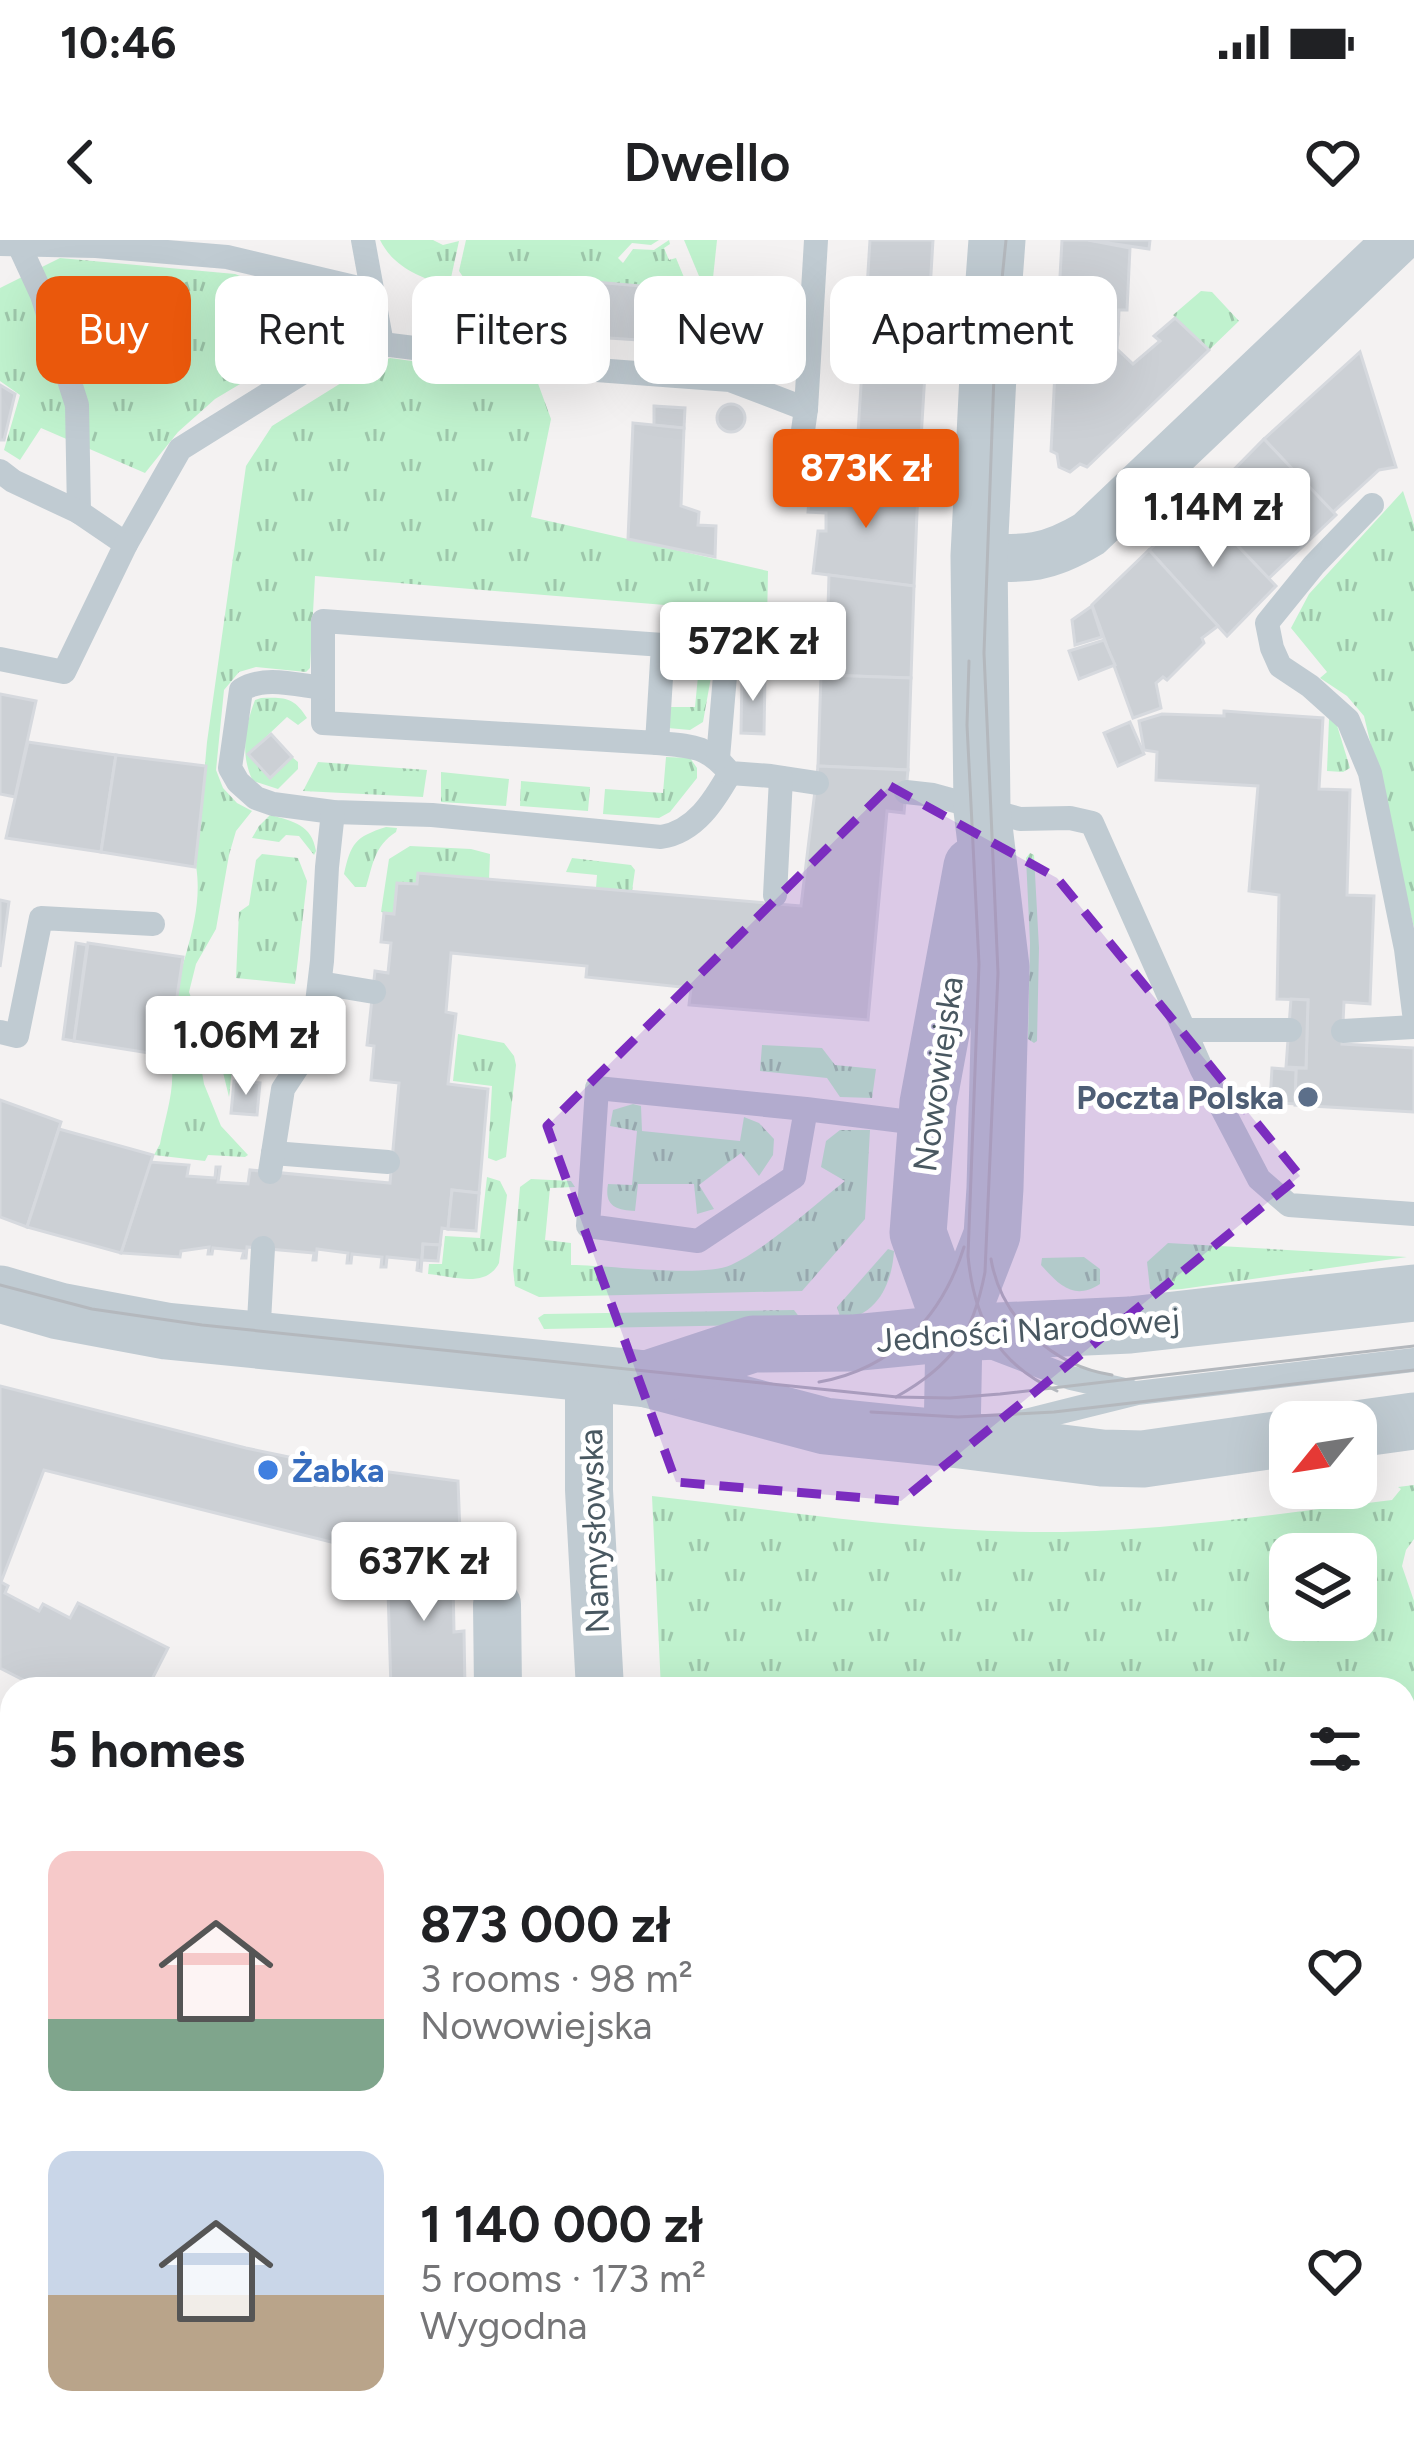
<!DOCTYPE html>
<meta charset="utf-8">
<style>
body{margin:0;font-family:Figtree,sans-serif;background:#f6f6f6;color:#202124;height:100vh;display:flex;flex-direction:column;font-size:45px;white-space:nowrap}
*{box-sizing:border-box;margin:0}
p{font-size:39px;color:#757577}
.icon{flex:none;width:66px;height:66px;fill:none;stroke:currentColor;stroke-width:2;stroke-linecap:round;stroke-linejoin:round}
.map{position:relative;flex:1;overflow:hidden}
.drawer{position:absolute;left:0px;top:1437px;width:1416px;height:771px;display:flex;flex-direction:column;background:#fff;border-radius:36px 36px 0 0;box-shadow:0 12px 48px #0002}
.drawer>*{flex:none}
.hud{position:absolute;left:36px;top:36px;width:1344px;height:108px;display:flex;gap:24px}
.needle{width:78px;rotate:240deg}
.fabs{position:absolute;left:1269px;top:1161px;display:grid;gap:24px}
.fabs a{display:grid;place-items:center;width:108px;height:108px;border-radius:24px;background:#fff;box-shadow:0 12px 48px #0002;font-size:60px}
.price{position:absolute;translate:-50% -102px;padding:0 27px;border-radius:12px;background:#fff;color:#222;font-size:39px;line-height:78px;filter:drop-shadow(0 3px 6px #0008)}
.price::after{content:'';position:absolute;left:50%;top:72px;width:36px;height:27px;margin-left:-18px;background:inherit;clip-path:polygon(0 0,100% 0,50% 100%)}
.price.active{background:#ea580c;color:#fff}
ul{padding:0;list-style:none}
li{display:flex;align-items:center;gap:36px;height:300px;padding:0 48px}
li span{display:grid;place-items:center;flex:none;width:336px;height:240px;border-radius:24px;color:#555}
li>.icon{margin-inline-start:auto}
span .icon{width:144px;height:144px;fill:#fffc;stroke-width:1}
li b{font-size:51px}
h2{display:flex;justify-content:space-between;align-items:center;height:144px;padding:0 48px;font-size:51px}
.pill{padding:0 42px;border-radius:24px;background:#fff;box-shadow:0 12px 48px #0002;font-size:42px;line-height:108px}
.pill.active{background:#ea580c;color:#fff}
.status{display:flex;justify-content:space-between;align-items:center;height:84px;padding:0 60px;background:#fff;direction:ltr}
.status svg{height:33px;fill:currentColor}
header{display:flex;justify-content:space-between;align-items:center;height:156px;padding:0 48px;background:#fff;font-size:54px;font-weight:600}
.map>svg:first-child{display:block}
.grass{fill:url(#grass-tufts);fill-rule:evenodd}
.building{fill:#ccd0d5;stroke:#d6d9de;stroke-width:3}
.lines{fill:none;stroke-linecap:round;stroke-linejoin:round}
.service{stroke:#c0cbd2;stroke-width:24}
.minor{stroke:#c0cbd2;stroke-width:48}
.tertiary{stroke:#c0cbd2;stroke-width:57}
.tram{stroke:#b4b8bd;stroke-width:3}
.rail-casing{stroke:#b4b8bd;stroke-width:14}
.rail{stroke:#fff;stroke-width:9;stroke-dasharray:27;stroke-linecap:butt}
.marked{fill:#7b2cbf;fill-opacity:0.2;stroke:#7b2cbf;stroke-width:9;stroke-dasharray:24 15;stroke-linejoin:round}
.service-dot{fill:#5c6f8a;stroke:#fff;stroke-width:4.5}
.shop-dot{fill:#3f7fe0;stroke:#fff;stroke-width:4.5}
.labels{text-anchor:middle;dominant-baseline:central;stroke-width:10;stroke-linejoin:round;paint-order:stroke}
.street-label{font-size:33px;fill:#495861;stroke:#fff}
.service-label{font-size:33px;font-weight:bold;fill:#4e5e75;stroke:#fff;text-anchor:end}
.shop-label{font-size:33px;font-weight:bold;fill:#366cbe;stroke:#fff;text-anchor:start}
</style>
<div class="status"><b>10:46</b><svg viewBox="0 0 49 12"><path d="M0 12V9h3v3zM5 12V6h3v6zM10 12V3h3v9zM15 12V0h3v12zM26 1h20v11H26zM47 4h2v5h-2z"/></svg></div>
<header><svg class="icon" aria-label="back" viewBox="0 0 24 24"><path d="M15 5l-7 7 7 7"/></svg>Dwello<svg class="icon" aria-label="heart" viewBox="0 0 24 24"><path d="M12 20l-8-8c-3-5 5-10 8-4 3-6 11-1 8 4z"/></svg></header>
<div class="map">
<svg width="1414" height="2207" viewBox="0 0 1414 2207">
<defs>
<pattern id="grass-tufts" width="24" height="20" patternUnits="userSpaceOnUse" patternTransform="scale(3)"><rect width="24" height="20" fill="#c0f2ce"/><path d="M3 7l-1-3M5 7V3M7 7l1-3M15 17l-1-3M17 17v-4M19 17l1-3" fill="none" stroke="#9ec7ab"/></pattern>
</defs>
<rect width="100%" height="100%" fill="#f4f2f2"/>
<!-- grass -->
<g class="grass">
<path d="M380 0H433L443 5 459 1 449 47C420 37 394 28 380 0Z"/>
<path d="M466 0H659L651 5 632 3 618 18 623 23 633 9 654 10 669 0 670 4 664 8 669 20 676 18 688 47 687 49 584 41 582 62 474 53 459 31Z"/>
<path d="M684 0H717L713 38 699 36Z"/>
<path d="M60 18 235 34 318 67 325 93 215 159 178 192 145 233 41 188 20 220 4 210 20 155 0 141V48Z"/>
<path d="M1201 51 1212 52 1239 81 1209 110 1173 75Z"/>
<path d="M390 118 536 138 551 179 531 277 768 331 766 435 744 434V423L714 420 703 482 690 490 668 488 670 467H695L702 395 674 394 677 366 315 336 310 428 306 432 256 427 239 432 224 450 216 530 223 548 237 563 252 571 236 591 229 615 216 689 196 724 189 752 200 782V820L204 844 221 886 248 915 245 917 208 915 205 921 154 915 160 904C164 882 174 853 172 830 171 820 167 812 167 802 169 742 206 686 196 626L207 502 246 226 272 186 362 130Z"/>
<path d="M1403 251 1414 285V688L1364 476 1347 456 1320 438 1327 432 1291 388 1309 354Z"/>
<path d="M261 458C285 457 294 457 307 478L298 485 287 477 248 514 270 537 292 517 298 522V529L278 549 253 541C240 516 245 486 255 460Z"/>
<path d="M1329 479 1336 482 1350 528 1343 532 1327 531Z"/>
<path d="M666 517 690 518 697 528V538L670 572 659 578 603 574 605 549 663 553Z"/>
<path d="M318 522 427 530 423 557 303 551Z"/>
<path d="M441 532 509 539 506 566 441 562Z"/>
<path d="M521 541 590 547 588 571 520 566Z"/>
<path d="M270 575C293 581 312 585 316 611L314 615 299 596 286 595 279 602 252 598 259 586Z"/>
<path d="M386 587 397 588 396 592C374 606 373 625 366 647H355L344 634C351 603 355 597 386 587Z"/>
<path d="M410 606 471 609 490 614 489 639 419 633 417 644 397 643 394 674 381 672 389 619Z"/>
<path d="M1030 613 1034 615 1039 708 1037 801 1034 803 1028 799 1030 703 1026 618Z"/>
<path d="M262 614 298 618 307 641 295 744 236 738 239 672 249 665 256 620Z"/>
<path d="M572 618 631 625 635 630 632 651 596 648 597 635 566 632Z"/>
<path d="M254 769 266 773 262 799 235 798 229 857 221 824 226 785 242 773Z"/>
<path d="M458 794 504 803 514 816 516 825 506 917 496 921 488 918 492 846 453 841Z"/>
<path d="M762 805 822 808 835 825 876 829 872 858 840 857 827 838 760 831Z"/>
<path d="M633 864 641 866 642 891 740 901 744 877 759 883 774 899 773 915 759 936 741 913 699 945 714 969 697 974 694 944H638L635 971C616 970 604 966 608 944L632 945 637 891 610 886 613 870Z"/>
<path d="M840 890H870L865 979 802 1051 539 1057 515 1046 513 1029 520 947 531 939 571 941 575 947 550 948 545 1000 571 1003V1025C608 1025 702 1038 731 1025 766 1009 813 966 845 941L821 927 826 901Z"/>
<path d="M487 937 500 941 507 955 499 1023C486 1049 453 1036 428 1034L429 1024H442L445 996 480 998Z"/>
<path d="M1168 1003 1407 1017 1182 1049 1153 1051 1150 1049 1147 1022Z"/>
<path d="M888 1009 894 1011C892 1044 877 1076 841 1080L837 1067Z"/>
<path d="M1084 1017 1100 1029V1044C1074 1061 1059 1045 1041 1025L1042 1018Z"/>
<path d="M794 1070 800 1078 797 1084 544 1089 538 1078 544 1074Z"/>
<path d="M1414 1245V1299L1406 1310 1402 1326 1414 1361V2207H1065L1050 2196H1404V1449H661L652 1256C788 1271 926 1294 1063 1292 1174 1290 1283 1273 1392 1260L1401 1249 1398 1247ZM1356 1314V1380H1290V1314Z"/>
</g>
<!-- building -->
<g class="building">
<path d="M870 0H933L918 249 855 242Z"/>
<path d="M1062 0H1088L1130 8 1127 70H1119L1118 94 1057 92Z"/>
<path d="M1088 0H1150L1149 9Z"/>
<path d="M583 41 688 50 684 103 579 96Z"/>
<path d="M474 54 492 55 488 88 470 86Z"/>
<path d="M492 55 582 62 579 96 489 88Z"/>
<path d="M1175 78 1209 110 1087 227 1080 224 1070 232 1059 227 1057 214 1051 211 1057 92 1118 94 1117 109 1133 124 1160 101 1154 96Z"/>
<path d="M1360 112 1396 227 1379 230 1332 273 1264 199Z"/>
<path d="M0 145 15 154 4 200H0Z"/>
<circle cx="731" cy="178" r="14"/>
<path d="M654 166 685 168 684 188 654 185Z"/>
<path d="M633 183 684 188 681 266 699 272 698 285 716 286 715 317 628 299Z"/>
<path d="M1264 199 1336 275 1268 339 1199 265Z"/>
<path d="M811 237 918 249 914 346 813 333 818 291H826V273L808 272Z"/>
<path d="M1199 265 1276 346 1227 396 1149 310Z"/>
<path d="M1149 310 1218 386 1202 398 1204 403 1167 440 1163 437 1156 443 1161 468 1133 478 1092 365Z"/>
<path d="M829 335 914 346 911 438 826 435Z"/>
<path d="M1092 366 1102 397 1075 405 1072 380Z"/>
<path d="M1104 400 1115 425 1079 439 1069 411Z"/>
<path d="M742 434H765L764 494 741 493Z"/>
<path d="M821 435 911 438 908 530 818 526Z"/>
<path d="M0 454 36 461 15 557 0 554Z"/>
<path d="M1224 471 1323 478 1319 549 1350 550 1347 655 1374 656 1370 764 1344 762 1342 804 1414 808V872L1295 865 1296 828H1306L1308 760 1277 759 1279 655 1249 651 1258 546 1156 540 1157 512 1144 510 1139 481 1162 474 1224 476Z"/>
<path d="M1130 482 1144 514 1118 526 1104 493Z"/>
<path d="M271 494 292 517 270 538 248 514Z"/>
<path d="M28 502 116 515 101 612 6 598Z"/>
<path d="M116 515 206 526 195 627 101 612Z"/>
<path d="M818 526 908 530 904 573 887 571 868 780 689 765 691 748 586 737 587 726 451 713 446 772 456 774 448 844 488 849 479 953 452 950 448 989 442 988 440 1005 423 1004 421 1031 417 1030 418 1020 387 1017 386 1027H381L382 1017 352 1014 351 1023H347L348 1013 317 1009 316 1020H313L314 1013 247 1007 246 1018H242L244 1011 213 1008 212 1014H208L209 1007 181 1011 180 1017 121 1013 150 922 189 925 187 936 215 938 216 927H220L218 942 248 944 250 930 390 943 399 843 371 840 374 806 367 805 375 731 388 733 391 703 381 702 384 673 394 674 397 643 417 644 418 633 801 666Z"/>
<path d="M0 660 9 662 0 727Z"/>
<path d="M76 703 87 705 74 801 63 799Z"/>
<path d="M88 703 183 717 168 816 74 801Z"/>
<path d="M1291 759 1308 760 1306 828 1286 827Z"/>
<path d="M238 802 260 805 257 833 235 831Z"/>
<path d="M1272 828 1296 830 1295 864 1270 862Z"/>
<path d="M234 841 260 843 257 875 231 873Z"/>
<path d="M0 860 61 882 27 987 0 977Z"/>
<path d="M59 889 153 915 121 1013 27 987Z"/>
<path d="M452 950 479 953 476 991 448 989Z"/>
<path d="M423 1004 440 1005 438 1021 422 1020Z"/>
<path d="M0 1146 246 1208 327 1225 325 1232 333 1234 335 1225 458 1241 461 1318 387 1316 44 1230 1 1342 8 1346 5 1353 39 1371 43 1364 70 1378 78 1363 168 1408 147 1449H41L0 1428Z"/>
<path d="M387 1316 461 1318 462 1340 453 1341 454 1392 464 1391 465 1449H391Z"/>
<path d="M0 1527 12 1533V1824L0 1818Z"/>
<path d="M530 2196H566L558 2207H545Z"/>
<path d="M644 2196H664L660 2207H640Z"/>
<path d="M755 2196H801L793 2207H748Z"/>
<path d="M1006 2196H1046L1050 2199 1048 2202 1054 2207H1000Z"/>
</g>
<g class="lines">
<!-- service -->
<g class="service">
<path d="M363 0 382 104"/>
<path d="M816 0 806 169 800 212 828 225 855 229"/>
<path d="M18 3 42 55 77 165 79 272"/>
<path d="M0 4 96 6 227 17 371 51"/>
<path d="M0 231 13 241 79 272 126 304 180 209 305 131 382 104 583 129 730 140 806 169"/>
<path d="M918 236 982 241"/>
<path d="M1372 265 1314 325 1267 383 1272 408 1280 426 1310 446 1348 480 1370 533 1406 709 1414 773"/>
<path d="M323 381 663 405 657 503 323 483Z"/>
<path d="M0 419 64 432 126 304"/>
<path d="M323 448C297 445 264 435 241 450L230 528 238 542 256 558 273 564 333 572 432 575 661 597C695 592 714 561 730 533"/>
<path d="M657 503C691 506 707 505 730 533L771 536 817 543"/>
<path d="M718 518 726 424"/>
<path d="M906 552 933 555 1020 579 1070 578 1092 583 1202 830 1259 939 1289 965 1414 974"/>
<path d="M775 655 781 538"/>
<path d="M320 743 374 752"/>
<path d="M1186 790H1290"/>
<path d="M1343 791 1414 787"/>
<path d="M0 792 17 796 41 678 153 684"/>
<path d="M806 869 794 937 698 1001 588 986 597 848 806 869 926 884"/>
<path d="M273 913 388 922"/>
<path d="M270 932 283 849 312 805 322 721 327 627 333 572"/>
<path d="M258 1100 263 1008"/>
<path d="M991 1107 1071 1138 1129 1151"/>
<path d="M1001 1187 1137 1153 1414 1120"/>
<path d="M889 2196 903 2207"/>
<path d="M824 2207 832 2196"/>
<path d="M979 2207 981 2196"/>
</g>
<!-- minor -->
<g class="minor">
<path d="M979 316C1025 321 1049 318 1089 294L1398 0"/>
<path d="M589 1133V1250L600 1449"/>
<path d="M497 1364 498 1449"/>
<path d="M0 1885 12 1889"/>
</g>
<!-- tertiary -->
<g class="tertiary">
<path d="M0 1054 59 1071 166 1091 647 1139 825 1186 952 1199 1102 1218 1143 1219 1290 1198"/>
<path d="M954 1093 992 995 995 948 1001 727 982 570 979 316 990 95 997 0"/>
<path d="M647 1139 753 1104 852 1103 954 1093 1130 1085 1414 1053"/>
<path d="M1356 1189 1414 1181"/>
<path d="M952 1199 954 1093 918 993 928 863 972 626"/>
</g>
<!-- tram -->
<g class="tram">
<path d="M969 421 967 485 979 724 968 1016C974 1079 997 1124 1057 1151"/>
<path d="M991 1019C1001 1079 1053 1126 1112 1135"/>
<path d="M0 1045 92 1069 202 1085 897 1157 950 1158 1000 1154 1414 1106"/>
<path d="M819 1142C893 1129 942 1077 964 1007"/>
<path d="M896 1157C953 1125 973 1095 985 1032L998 733 984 413 995 107 1006 0"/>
<path d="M871 1172 958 1177 1054 1172 1414 1130"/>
</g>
<!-- rail casing -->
<g class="rail-casing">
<g id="rail">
<path d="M0 2038 12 2045"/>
<path d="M0 2070 12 2077"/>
<path d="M0 2191 26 2207"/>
<path d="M210 2196 228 2207"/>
<path d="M262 2196 280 2207"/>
</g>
</g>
<!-- rail -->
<use href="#rail" class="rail"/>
</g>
<!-- marked area -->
<path class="marked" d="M890 546 1057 638 1300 936 901 1261 676 1242 547 886Z"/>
<!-- markers -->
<circle class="service-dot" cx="1308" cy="857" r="12"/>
<circle class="shop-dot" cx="268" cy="1230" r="12"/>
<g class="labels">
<!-- street labels -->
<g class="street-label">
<text transform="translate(938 834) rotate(-82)">Nowowiejska</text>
<text transform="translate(1028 1090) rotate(-4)">Jedności Narodowej</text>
<text transform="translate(594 1291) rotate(-92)">Namysłowska</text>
</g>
<!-- service labels -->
<g class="service-label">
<text x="1284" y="857">Poczta Polska</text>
</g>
<!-- shop labels -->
<g class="shop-label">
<text x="292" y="1230">Żabka</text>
</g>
</g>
</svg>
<div class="fabs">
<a><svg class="needle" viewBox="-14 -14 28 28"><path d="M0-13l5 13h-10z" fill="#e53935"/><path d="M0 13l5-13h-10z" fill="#757577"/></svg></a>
<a><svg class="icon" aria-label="layers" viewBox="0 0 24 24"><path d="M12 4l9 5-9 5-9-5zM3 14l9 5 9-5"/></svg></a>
</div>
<b class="price active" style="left:866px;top:291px">873K zł</b>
<b class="price" style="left:1213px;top:330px">1.14M zł</b>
<b class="price" style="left:753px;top:464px">572K zł</b>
<b class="price" style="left:246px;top:858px">1.06M zł</b>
<b class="price" style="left:424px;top:1384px">637K zł</b>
<div class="hud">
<a class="pill active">Buy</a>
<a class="pill">Rent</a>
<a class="pill">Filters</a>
<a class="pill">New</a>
<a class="pill">Apartment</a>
</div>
<section class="drawer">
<h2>5 homes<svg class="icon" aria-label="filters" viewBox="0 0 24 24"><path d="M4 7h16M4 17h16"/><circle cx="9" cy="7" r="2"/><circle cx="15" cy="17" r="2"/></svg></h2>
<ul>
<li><span style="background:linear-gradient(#f6c9c9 70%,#7fa58c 0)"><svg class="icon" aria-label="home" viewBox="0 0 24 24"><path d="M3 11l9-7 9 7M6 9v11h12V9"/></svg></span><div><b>873 000 zł</b><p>3 rooms · 98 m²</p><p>Nowowiejska</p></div><svg class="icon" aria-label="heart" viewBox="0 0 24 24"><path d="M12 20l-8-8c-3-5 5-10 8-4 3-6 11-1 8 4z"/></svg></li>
<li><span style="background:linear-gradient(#c9d6e8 60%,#b9a48a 0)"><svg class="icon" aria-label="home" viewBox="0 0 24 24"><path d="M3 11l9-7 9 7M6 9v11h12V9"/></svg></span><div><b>1 140 000 zł</b><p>5 rooms · 173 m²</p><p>Wygodna</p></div><svg class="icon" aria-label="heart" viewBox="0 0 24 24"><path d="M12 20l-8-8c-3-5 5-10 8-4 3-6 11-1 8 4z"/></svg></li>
</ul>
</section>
</div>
